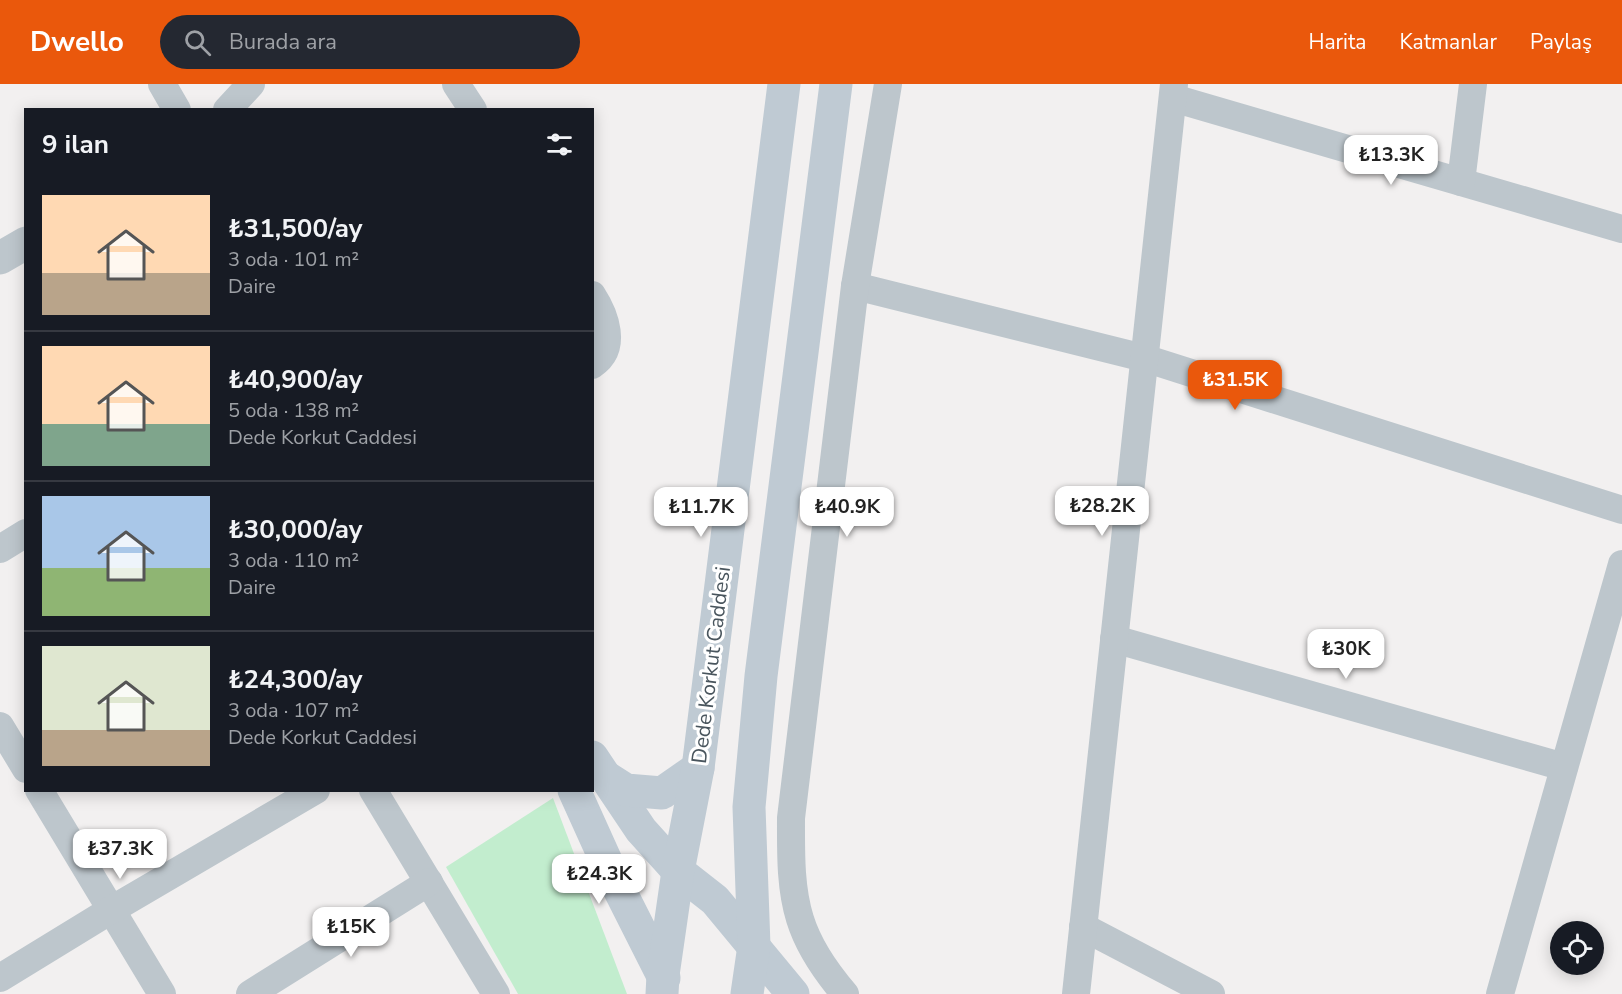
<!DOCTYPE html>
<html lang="tr">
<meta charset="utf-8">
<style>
body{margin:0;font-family:"Nunito Sans",sans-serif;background:#242831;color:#f1f3f6;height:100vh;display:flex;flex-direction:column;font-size:22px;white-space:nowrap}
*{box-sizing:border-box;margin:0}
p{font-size:20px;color:#9ea1a6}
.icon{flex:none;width:33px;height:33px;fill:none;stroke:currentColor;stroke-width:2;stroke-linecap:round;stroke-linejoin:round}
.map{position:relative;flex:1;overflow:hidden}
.drawer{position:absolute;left:24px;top:24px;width:570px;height:684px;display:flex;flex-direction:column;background:#171b24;border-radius:0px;box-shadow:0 3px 15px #0003}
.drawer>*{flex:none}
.tools{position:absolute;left:1550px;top:837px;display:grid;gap:12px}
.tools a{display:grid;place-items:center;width:54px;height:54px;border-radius:50%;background:#171b24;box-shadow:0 3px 15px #0003;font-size:30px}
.price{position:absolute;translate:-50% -51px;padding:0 14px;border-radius:12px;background:#fff;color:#222;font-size:20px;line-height:39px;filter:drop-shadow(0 2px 3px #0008)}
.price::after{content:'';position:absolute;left:50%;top:36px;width:18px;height:14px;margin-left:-9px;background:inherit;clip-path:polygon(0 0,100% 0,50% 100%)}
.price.selected{background:#ea580c;color:#fff}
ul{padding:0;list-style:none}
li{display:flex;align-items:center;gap:18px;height:150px;padding:0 18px}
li+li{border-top:2px solid #363941}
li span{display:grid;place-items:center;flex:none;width:168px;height:120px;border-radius:0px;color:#555}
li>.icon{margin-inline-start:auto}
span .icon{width:72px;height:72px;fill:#fffc;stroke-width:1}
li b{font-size:26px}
h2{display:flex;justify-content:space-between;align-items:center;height:72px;padding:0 18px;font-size:26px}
header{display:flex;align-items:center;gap:36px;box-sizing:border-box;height:84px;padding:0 30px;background:#ea580c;color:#fff}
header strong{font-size:28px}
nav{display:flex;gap:33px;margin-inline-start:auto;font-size:21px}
.search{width:420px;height:54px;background:#242831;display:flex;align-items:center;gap:15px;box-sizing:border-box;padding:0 21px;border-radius:33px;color:#9ea1a6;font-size:22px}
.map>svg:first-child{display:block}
.green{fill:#c2edce}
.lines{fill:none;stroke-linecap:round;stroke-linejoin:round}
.minor{stroke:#bdc6cc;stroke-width:28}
.tertiary{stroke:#bdc6cc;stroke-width:33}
.secondary{stroke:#bfcad3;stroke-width:33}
.labels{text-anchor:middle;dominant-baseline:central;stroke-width:6;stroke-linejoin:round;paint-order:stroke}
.street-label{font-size:21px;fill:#49555d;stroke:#fff}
</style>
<header>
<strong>Dwello</strong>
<div class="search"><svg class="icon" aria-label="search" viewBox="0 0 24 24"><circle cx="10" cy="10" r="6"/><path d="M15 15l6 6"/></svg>Burada ara</div>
<nav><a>Harita</a><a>Katmanlar</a><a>Paylaş</a></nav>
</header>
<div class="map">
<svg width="1622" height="910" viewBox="0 0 1622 910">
<rect width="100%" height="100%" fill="#f2f0f0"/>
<!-- green -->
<path class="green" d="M553 714 627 910H518L446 783Z"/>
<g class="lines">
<!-- minor -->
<g class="minor">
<path d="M162 0 177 26"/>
<path d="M456 0 473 26"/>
<path d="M1173 14 1622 145"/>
<path d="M227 26 251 0"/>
<path d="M1461 98 1473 0"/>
<path d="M855 202 1144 274 1622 426"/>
<path d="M592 211C605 231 618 264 592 281"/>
<path d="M0 465 26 449"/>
<path d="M1114 555 1564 683"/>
<path d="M0 642 26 685"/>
<path d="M39 706 162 910"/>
<path d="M373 706 496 910"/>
<path d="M1083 843 1211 910"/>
<path d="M0 894 111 826 316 706"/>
<path d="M250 910 429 798"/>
<path d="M845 910C827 889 808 861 800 835 790 803 791 767 791 734L855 202 888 0"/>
<path d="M1076 910 1174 0"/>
<path d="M1500 910 1622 480"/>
</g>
<!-- tertiary -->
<path class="tertiary" d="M0 174 26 159"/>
<!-- secondary -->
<g class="secondary">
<path d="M592 673 641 746 678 787 715 816 793 910"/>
<path d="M604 692 626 706 662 709 698 684"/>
<path d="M574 706 616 799 664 894"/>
<path d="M662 910 663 891 678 787 698 684 784 0"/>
<path d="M747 910 754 862 749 723 761 592 836 0"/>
</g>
</g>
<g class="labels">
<!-- street labels -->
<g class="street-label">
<text transform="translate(711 581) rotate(-83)">Dede Korkut Caddesi</text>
</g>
</g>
</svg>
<div class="tools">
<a><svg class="icon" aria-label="locate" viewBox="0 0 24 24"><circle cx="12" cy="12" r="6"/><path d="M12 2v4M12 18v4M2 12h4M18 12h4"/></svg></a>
</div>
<b class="price" style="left:1391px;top:102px">₺13.3K</b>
<b class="price selected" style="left:1235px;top:327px">₺31.5K</b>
<b class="price" style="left:1102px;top:453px">₺28.2K</b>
<b class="price" style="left:701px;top:454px">₺11.7K</b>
<b class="price" style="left:847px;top:454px">₺40.9K</b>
<b class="price" style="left:1346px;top:596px">₺30K</b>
<b class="price" style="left:120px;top:796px">₺37.3K</b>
<b class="price" style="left:599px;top:821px">₺24.3K</b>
<b class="price" style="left:351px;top:874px">₺15K</b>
<section class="drawer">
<h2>9 ilan<svg class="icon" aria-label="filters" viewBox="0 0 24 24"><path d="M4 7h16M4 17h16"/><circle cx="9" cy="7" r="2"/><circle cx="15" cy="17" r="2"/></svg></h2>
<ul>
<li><span style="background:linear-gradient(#ffd9b3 65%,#b9a48a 0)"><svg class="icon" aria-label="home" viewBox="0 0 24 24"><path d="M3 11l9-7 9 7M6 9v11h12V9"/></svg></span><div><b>₺31,500/ay</b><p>3 oda · 101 m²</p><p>Daire</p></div></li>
<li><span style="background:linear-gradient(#ffd9b3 65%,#7fa58c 0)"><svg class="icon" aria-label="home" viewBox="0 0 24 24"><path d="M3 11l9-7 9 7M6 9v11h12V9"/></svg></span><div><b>₺40,900/ay</b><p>5 oda · 138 m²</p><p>Dede Korkut Caddesi</p></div></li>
<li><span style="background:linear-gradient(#a9c7e8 60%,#8fb573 0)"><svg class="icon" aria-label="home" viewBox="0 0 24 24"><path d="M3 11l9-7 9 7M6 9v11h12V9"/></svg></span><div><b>₺30,000/ay</b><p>3 oda · 110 m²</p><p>Daire</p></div></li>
<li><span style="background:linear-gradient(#dfe7d0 70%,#b9a48a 0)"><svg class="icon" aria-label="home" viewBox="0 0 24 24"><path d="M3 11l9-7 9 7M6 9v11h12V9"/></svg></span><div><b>₺24,300/ay</b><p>3 oda · 107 m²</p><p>Dede Korkut Caddesi</p></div></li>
</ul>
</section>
</div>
